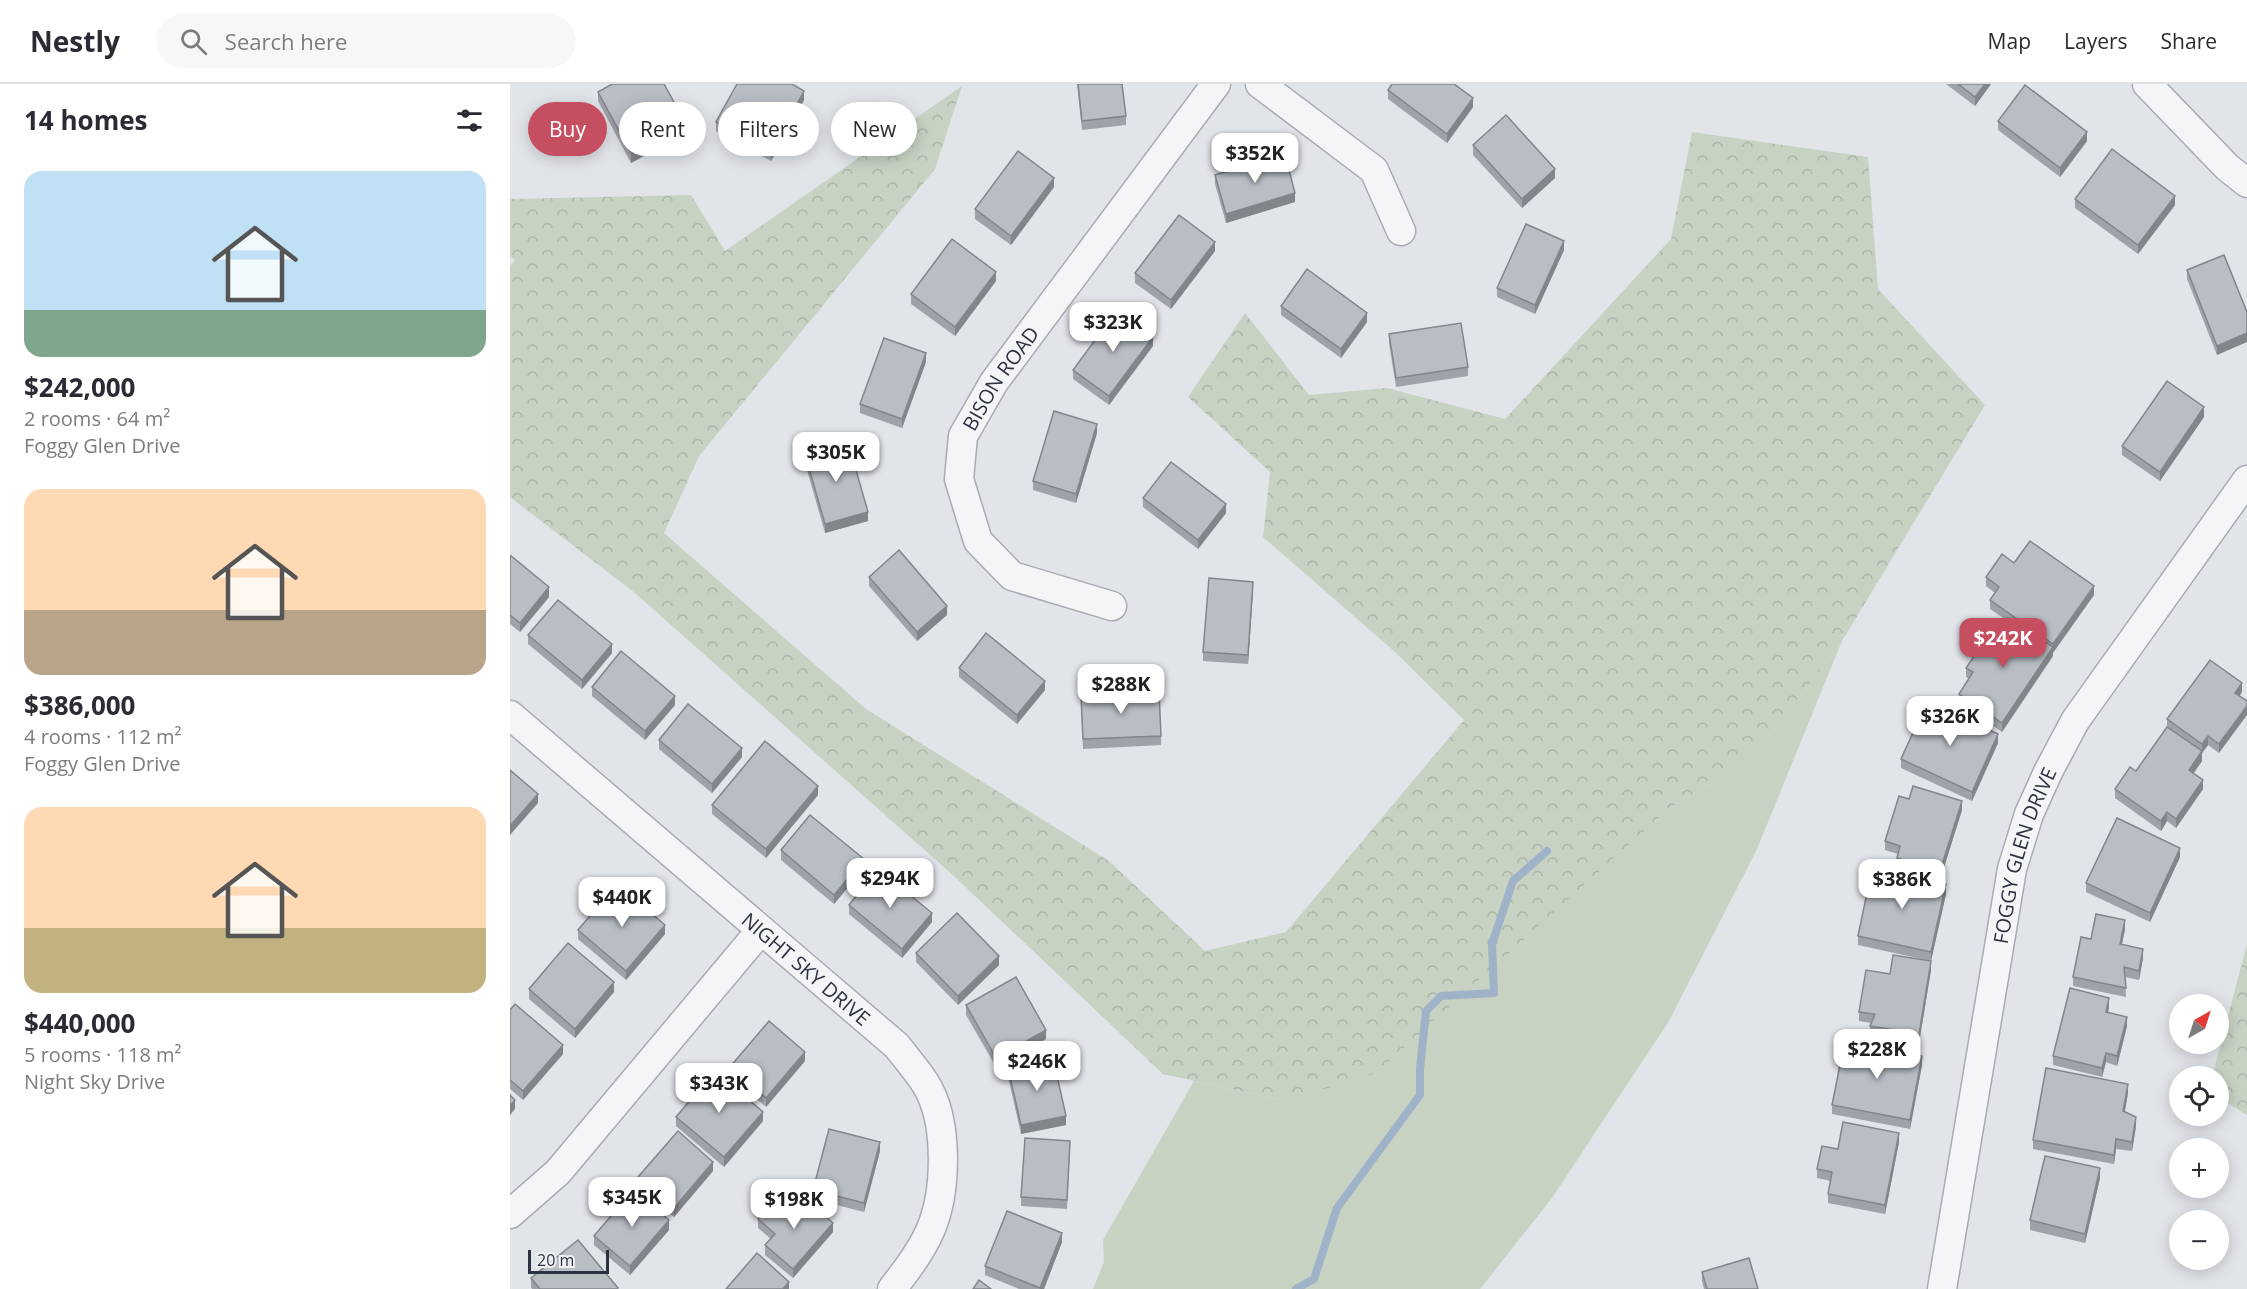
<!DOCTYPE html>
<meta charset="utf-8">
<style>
body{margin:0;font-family:"Open Sans",sans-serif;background:#f7f7f7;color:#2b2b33;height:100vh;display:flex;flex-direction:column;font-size:22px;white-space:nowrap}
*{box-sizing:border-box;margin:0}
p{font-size:20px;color:#7c7c81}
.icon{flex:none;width:33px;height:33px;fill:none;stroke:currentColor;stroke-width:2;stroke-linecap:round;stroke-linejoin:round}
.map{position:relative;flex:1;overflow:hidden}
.drawer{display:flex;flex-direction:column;background:#fff;width:510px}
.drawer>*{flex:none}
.banner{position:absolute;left:18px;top:18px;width:570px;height:54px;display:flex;gap:12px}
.needle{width:39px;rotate:39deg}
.buttons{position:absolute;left:1659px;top:910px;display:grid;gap:12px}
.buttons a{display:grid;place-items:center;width:60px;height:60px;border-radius:50%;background:#fff;box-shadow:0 3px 15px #0003;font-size:30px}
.scale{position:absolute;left:18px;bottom:15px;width:81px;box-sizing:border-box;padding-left:6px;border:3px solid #2b3240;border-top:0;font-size:16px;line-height:21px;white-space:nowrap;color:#2b3240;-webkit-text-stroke:4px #f1f3f6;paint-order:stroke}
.price{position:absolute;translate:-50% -51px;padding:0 14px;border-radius:12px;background:#fff;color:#222;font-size:20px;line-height:39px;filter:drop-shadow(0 2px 3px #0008)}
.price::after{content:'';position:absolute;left:50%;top:36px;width:18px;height:14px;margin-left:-9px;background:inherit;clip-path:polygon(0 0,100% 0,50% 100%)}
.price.selected{background:#c54f61;color:#fff}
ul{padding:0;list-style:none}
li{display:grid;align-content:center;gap:12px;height:318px;padding:0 24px}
li span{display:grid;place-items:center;height:186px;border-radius:18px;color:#555}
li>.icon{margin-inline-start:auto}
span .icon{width:108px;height:108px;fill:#fffc;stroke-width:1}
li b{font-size:26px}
h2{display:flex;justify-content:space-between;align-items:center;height:72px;padding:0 24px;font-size:26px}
.chip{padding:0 21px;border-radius:27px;background:#fff;box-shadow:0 3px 15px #0003;font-size:21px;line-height:54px}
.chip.selected{background:#c54f61;color:#fff}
header{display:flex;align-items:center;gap:36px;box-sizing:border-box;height:84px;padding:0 30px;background:#fff;border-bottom:2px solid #e1e1e2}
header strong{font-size:28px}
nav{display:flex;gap:33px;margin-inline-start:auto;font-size:21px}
.search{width:420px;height:54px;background:#f7f7f7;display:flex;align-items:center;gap:15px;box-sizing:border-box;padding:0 21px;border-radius:33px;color:#7c7c81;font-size:22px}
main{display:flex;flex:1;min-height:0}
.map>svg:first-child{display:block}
.grass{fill:#c7d2c3}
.forest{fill:url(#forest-crowns)}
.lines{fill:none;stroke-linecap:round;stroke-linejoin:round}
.stream{stroke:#9fb2c7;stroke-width:8}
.street-casing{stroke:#a7abb3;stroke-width:31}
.street{stroke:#f4f5f7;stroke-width:28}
.wall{fill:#9fa3a9}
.shaded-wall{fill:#82858a}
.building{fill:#b9bec5;stroke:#82858a;stroke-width:1.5}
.labels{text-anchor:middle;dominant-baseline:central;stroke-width:4.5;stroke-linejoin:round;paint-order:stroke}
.street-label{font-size:20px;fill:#2b3240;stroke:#f1f3f6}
</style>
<header>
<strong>Nestly</strong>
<div class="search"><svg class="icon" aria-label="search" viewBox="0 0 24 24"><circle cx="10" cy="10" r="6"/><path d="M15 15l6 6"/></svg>Search here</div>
<nav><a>Map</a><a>Layers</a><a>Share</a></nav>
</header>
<main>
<section class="drawer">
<h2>14 homes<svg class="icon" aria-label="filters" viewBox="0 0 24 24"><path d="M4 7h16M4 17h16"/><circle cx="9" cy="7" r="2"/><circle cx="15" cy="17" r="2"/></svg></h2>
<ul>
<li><span style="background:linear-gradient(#bfe0f5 75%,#7fa58c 0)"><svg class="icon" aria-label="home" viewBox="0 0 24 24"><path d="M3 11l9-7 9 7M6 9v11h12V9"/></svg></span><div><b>$242,000</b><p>2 rooms · 64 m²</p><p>Foggy Glen Drive</p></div></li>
<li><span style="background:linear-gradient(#ffd9b3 65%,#b9a48a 0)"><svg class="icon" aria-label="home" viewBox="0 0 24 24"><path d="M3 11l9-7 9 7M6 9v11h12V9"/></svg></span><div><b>$386,000</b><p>4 rooms · 112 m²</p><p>Foggy Glen Drive</p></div></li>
<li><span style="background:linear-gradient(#ffd9b3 65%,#c2b280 0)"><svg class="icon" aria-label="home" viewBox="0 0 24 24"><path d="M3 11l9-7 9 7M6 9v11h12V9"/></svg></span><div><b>$440,000</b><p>5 rooms · 118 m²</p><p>Night Sky Drive</p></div></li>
</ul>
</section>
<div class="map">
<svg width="1737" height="1205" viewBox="0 0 1737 1205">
<defs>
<pattern id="forest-crowns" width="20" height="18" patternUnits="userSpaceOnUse" patternTransform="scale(1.5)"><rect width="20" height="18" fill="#c7d2c3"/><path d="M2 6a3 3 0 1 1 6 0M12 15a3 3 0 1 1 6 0" fill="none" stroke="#abb5a9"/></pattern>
</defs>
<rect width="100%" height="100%" fill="#e1e4e9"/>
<!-- grass -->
<path class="grass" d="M1332 557 1247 765 1159 937 1042 1114 970 1205H583L594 1178 593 1156 684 997 776 1017 1158 725 1241 676Z"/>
<!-- forest -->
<g class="forest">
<path d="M452 2 425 85 189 372 154 449 356 625 599 777 695 867 776 848 954 636 885 568 753 453 760 388 678 313 735 229 799 311 877 304 995 335 1161 155 1182 48 1358 73 1368 205 1475 321 1332 557 1241 676 1158 725 866 989 776 1017 653 990 445 793 125 509 0 413V182L5 176 0 172V115L181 111 215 167Z"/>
<path d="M1737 860V1031L1709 1014 1708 993H1702Z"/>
</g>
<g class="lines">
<!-- stream -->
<path class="stream" d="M786 1205 804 1195 827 1124 910 1011V985L916 927 931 912 984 909 982 860 1003 797 1037 767"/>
<!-- street casing -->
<g class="street-casing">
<g id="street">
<path d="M750 0 864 86 891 147"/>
<path d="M1637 0 1717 83 1737 99"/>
<path id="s1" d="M602 522 502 492 468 457 449 395 453 352 484 298 706 0"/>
<path id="s2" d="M0 631 387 962C396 974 407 986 415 999 439 1036 437 1108 420 1147 410 1169 396 1187 382 1205"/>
<path d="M0 1130 48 1088 251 846"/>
<path id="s3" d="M1432 1205 1502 785 1519 730 1538 688 1565 637 1737 396"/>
</g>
</g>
<!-- street -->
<use href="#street" class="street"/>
</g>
<!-- wall -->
<g class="wall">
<path d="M567 0H612L616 32V41L572 46Z"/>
<path d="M1436 0H1481L1465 22Z"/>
<path d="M878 6 963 23 937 59 878 15Z"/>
<path d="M88 8 176 49 121 79 88 17Z"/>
<path d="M294 16 261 77 206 47V38Z"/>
<path d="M1488 37 1577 57 1550 93 1488 46Z"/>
<path d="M963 61 1045 94 1012 124 963 71Z"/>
<path d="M705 91 785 118 716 139 705 100Z"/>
<path d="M544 103 501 161 465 135V125Z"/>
<path d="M1565 115 1665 121 1628 170 1565 124Z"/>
<path d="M1054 166 1025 230 987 213V204Z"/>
<path d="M705 167 661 225 625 199V189Z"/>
<path d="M1714 171 1707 271 1677 195V186Z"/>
<path d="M486 197 445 252 401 220V210Z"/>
<path d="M771 222 857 238 831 274 771 231Z"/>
<path d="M879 250 958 283V292L886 303 879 259Z"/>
<path d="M643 262 599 321 563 295V286Z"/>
<path d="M416 278 392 344 350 329V320Z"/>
<path d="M1694 333 1650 397 1612 371V362Z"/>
<path d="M587 349 566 419 523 406V397Z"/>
<path d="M295 370 358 437 315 449 295 379Z"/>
<path d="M633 414 716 429 688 465 633 423Z"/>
<path d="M0 471 39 513 10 548 0 540Z"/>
<path d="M1504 479 1584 511 1543 568V572L1492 648 1449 619V610L1459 595 1456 593V584L1464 573H1461V563L1493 553 1502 540 1480 525V516L1485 509 1476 502V493Z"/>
<path d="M359 493 437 531 407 557 359 502Z"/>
<path d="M743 507 738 580 693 577V568Z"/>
<path d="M18 551 102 569 72 605 18 560Z"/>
<path d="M449 584 535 606 507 640 449 593Z"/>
<path d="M82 603 165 621 135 656 82 612Z"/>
<path d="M1732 608 1730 612 1709 669 1698 661 1692 669V677L1684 689 1693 705 1666 744 1657 737 1651 747 1605 714V705L1626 687 1657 643V635Z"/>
<path d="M571 620 651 652V661L573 665Z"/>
<path d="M149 656 232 673 202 709 149 665Z"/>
<path d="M1488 659 1462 717 1391 684V675Z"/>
<path d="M308 711 256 774 202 730V721Z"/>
<path d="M1399 715 1452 726 1430 796 1387 783 1388 770 1375 766V757Z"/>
<path d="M271 766 354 784 324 820 271 776Z"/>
<path d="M1670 773 1640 838 1576 808V799Z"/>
<path d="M1436 810 1421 877 1348 861V852Z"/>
<path d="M339 821 422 838 392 874 339 830Z"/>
<path d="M1615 845 1612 860 1633 874 1629 896 1615 893 1616 913 1563 902V893L1581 855Z"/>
<path d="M68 846 155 850 116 896 68 855Z"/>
<path d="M406 869 489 881 448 921 406 878Z"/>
<path d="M1421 886 1409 959 1360 951V942L1361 939 1349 937V928L1380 890Z"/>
<path d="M19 905 104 908 65 954 19 915Z"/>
<path d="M456 921 536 955 486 983 456 931Z"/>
<path d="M1599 923 1598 928 1617 942 1607 982 1596 978 1592 993 1543 981V972Z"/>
<path d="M0 926 53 970 13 1016 0 1005Z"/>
<path d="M295 977 256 1023 220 992V983Z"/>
<path d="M1412 981 1400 1045 1322 1030V1021Z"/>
<path d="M498 984 556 1041 511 1050 498 993Z"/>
<path d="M1618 1009 1615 1028 1626 1042 1622 1067 1606 1065 1604 1080 1523 1065V1056Z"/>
<path d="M166 1033 253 1037 214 1083 166 1042Z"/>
<path d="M1389 1058 1375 1130 1318 1119V1110L1321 1097 1307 1094V1085L1328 1065Z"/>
<path d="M560 1066 557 1125 511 1122V1113Z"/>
<path d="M370 1067 354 1128 303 1115V1106Z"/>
<path d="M203 1087 164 1133 128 1102V1093Z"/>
<path d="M1590 1094 1575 1159 1520 1146V1136Z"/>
<path d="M248 1135 323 1148 283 1194 255 1171V1161L261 1155 248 1144Z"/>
<path d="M159 1146 120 1191 84 1161V1152Z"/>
<path d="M552 1158 534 1205H509L475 1191V1182Z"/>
<path d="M1192 1188 1248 1205H1194L1192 1197Z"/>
<path d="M21 1194 108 1205H22L21 1203Z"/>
</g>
<!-- shaded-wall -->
<g class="shaded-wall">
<path d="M1475 0H1481L1465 22V13Z"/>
<path d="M294 7V16L261 77V68Z"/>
<path d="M963 14V23L937 59V50Z"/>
<path d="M176 40V49L121 79V69Z"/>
<path d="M1577 48V57L1550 93V84Z"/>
<path d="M1045 85V94L1012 124V115Z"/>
<path d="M544 94V103L501 161V152Z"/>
<path d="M785 109V118L716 139V130Z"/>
<path d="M1665 112V121L1628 170V161Z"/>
<path d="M1054 157V166L1025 230V221Z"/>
<path d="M705 158V167L661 225V216Z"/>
<path d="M486 188V197L445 252V243Z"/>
<path d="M857 229V238L831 274V265Z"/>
<path d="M1737 249V258L1707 271V262Z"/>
<path d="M643 253V262L599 321V312Z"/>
<path d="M416 269V278L392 344V335Z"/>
<path d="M1694 323V333L1650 397V388Z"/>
<path d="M587 340V349L566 419V410Z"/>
<path d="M716 420V429L688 465V456Z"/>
<path d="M358 428V437L315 449V440Z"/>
<path d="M743 498V507L738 580V571Z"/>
<path d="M1584 502V511L1543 569V560Z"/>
<path d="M39 503V513L10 548V539Z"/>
<path d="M437 522V531L407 557V548Z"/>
<path d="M102 560V569L72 605V596Z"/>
<path d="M1543 563V572L1492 648V639Z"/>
<path d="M535 597V606L507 640V631Z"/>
<path d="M1732 599V608L1725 618V609Z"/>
<path d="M165 612V621L135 656V647Z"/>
<path d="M1737 622V631L1709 669V660Z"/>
<path d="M1488 650V659L1462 717V708Z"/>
<path d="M1698 652V661L1692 669V660Z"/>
<path d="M232 664V673L202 709V700Z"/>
<path d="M1692 667V677L1679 695V686Z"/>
<path d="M1693 696V705L1666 744V735Z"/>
<path d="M308 702V711L256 774V765Z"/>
<path d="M28 710V719L0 751V742Z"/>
<path d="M1452 717V726L1430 796V787Z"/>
<path d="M1657 728V737L1651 747V737Z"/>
<path d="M1670 764V773L1640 838V829Z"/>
<path d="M354 775V784L324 820V811Z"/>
<path d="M1436 800V810L1421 877V868Z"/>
<path d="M422 829V838L392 874V865Z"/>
<path d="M1615 836V845L1610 869V860Z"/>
<path d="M155 841V850L116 896V887Z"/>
<path d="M1633 865V874L1629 896V887Z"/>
<path d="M489 872V881L448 921V912Z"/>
<path d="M1421 877V886L1409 959V950Z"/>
<path d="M104 898V908L65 954V945Z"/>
<path d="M1599 914V923L1596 937V928Z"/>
<path d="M1617 933V942L1607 982V972Z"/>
<path d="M536 946V955L486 983V974Z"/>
<path d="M53 961V970L13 1016V1007Z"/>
<path d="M295 968V977L256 1023V1014Z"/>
<path d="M1596 969V978L1592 993V984Z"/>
<path d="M1412 972V981L1400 1045V1036Z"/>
<path d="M1618 1000V1009L1613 1036V1027Z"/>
<path d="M5 1016V1025L0 1031V1022Z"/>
<path d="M253 1028V1037L214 1083V1073Z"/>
<path d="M556 1032V1041L511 1050V1041Z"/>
<path d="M1626 1033V1042L1622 1067V1058Z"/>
<path d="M1389 1049V1058L1375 1130V1121Z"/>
<path d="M1606 1055V1065L1604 1080V1071Z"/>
<path d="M370 1058V1067L354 1128V1119Z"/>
<path d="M203 1078V1087L164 1133V1124Z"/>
<path d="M1590 1084V1094L1575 1159V1150Z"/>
<path d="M159 1136V1146L120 1191V1182Z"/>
<path d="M323 1139V1148L283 1194V1185Z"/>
<path d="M552 1149V1158L534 1205H530Z"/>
<path d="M279 1198V1205H273Z"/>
</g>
<!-- building -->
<g class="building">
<path d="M102 0H154L176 40 121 69 88 8Z"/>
<path d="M227 0H282L294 7 261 68 206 38Z"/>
<path d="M568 0H612L616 32 572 37Z"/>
<path d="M882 0H944L963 14 937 50 878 6Z"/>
<path d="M1448 0H1475L1465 13Z"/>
<path d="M1515 1 1577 48 1550 84 1488 37Z"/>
<path d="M996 31 1045 85 1012 115 963 61Z"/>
<path d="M1602 65 1665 112 1628 161 1565 115Z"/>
<path d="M508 67 544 94 501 152 465 125Z"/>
<path d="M775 70 785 109 716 130 705 91Z"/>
<path d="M669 131 705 158 661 216 625 189Z"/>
<path d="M1016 140 1054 157 1025 221 987 204Z"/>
<path d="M442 155 486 188 445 243 401 210Z"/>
<path d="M1714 171 1737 228V249L1707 262 1677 186Z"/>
<path d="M797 185 857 229 831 265 771 222Z"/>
<path d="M607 226 643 253 599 312 563 286Z"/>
<path d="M951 239 958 283 886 294 879 250Z"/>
<path d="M374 254 416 269 392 335 350 320Z"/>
<path d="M1657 297 1694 323 1650 388 1612 362Z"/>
<path d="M544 327 587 340 566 410 523 397Z"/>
<path d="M338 358 358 428 315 440 295 370Z"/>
<path d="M661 378 716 420 688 456 633 414Z"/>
<path d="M1520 457 1584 502 1543 560 1480 516 1489 503 1476 493 1492 470 1504 479Z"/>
<path d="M389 466 437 522 407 548 359 493Z"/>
<path d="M0 471 39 503 10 539 0 531Z"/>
<path d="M699 494 743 498 738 571 693 568Z"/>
<path d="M48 516 102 560 72 596 18 551Z"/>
<path d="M1504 537 1543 563 1492 639 1449 610 1463 588 1456 584 1469 565 1461 563 1475 542 1493 553Z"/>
<path d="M476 549 535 597 507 631 449 584Z"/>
<path d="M111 567 165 612 135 647 82 603Z"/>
<path d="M1700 576 1732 599 1725 609 1737 617V622L1709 660 1698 652 1692 660 1657 635Z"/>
<path d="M649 607 651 652 573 655 571 611Z"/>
<path d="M1417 618 1488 650 1462 708 1391 675Z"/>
<path d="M178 620 232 664 202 700 149 656Z"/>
<path d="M1657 643 1692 667 1679 686 1693 696 1666 735 1657 728 1651 737 1605 705 1620 683 1626 687Z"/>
<path d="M255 657 308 702 256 765 202 721Z"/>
<path d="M0 686 28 710 0 742Z"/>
<path d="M1403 702 1452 717 1430 787 1387 774 1390 762 1375 757 1389 712 1399 715Z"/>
<path d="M300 731 354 775 324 811 271 766Z"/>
<path d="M1607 734 1670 764 1640 829 1576 799Z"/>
<path d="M368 785 422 829 392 865 339 821Z"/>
<path d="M1362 785 1436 800 1421 868 1348 852Z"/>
<path d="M107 800 155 841 116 887 68 846Z"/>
<path d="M447 829 489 872 448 912 406 869Z"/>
<path d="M1586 830 1615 836 1610 860 1633 865 1629 887 1614 883 1616 904 1563 893 1571 853 1581 855Z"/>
<path d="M58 859 104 898 65 945 19 905Z"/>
<path d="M1383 871 1421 877 1409 950 1360 942 1365 930 1349 928 1356 886 1380 890Z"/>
<path d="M506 893 536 946 486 974 456 921Z"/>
<path d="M1560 904 1599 914 1596 928 1617 933 1607 972 1596 969 1592 984 1543 972Z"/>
<path d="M5 920 53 961 13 1007 0 996V926Z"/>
<path d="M259 937 295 968 256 1014 220 983Z"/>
<path d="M1335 956 1412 972 1400 1036 1322 1021Z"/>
<path d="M543 974 556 1032 511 1041 498 984Z"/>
<path d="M1536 984 1618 1000 1613 1027 1626 1033 1622 1058 1606 1055 1604 1071 1523 1056Z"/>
<path d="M205 987 253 1028 214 1073 166 1033Z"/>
<path d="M0 1011 5 1016 0 1022Z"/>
<path d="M1333 1038 1389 1049 1375 1121 1318 1110 1322 1088 1307 1085 1312 1062 1328 1065Z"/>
<path d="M319 1045 370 1058 354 1119 303 1106Z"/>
<path d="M168 1047 203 1078 164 1124 128 1093Z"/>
<path d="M515 1054 560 1057 557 1116 511 1113Z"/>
<path d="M1535 1072 1590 1084 1575 1150 1520 1136Z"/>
<path d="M123 1106 159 1136 120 1182 84 1152Z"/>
<path d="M292 1112 323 1139 283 1185 255 1161 265 1150 248 1135 265 1115 279 1127Z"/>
<path d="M497 1127 552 1149 530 1204 475 1182Z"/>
<path d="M68 1156 108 1204 107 1205H30L21 1194Z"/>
<path d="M247 1169 279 1198 273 1205H216Z"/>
<path d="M1239 1174 1248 1205H1197L1192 1188Z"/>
<path d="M469 1196 481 1205H463Z"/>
</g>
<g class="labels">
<!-- street labels -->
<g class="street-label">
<text stroke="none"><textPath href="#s1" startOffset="330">BISON ROAD</textPath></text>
<text stroke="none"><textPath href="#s3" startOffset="442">FOGGY GLEN DRIVE</textPath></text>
<text stroke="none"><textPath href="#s2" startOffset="390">NIGHT SKY DRIVE</textPath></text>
</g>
</g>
</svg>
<div class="buttons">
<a><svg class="needle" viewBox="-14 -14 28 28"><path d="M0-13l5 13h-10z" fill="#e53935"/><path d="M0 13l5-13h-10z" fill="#7c7c81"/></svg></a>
<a><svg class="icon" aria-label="locate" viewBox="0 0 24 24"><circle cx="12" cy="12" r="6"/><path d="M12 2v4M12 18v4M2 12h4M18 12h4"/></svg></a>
<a>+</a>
<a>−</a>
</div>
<div class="scale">20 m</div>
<b class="price" style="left:745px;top:100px">$352K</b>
<b class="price" style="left:603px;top:269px">$323K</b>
<b class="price" style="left:326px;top:399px">$305K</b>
<b class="price selected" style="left:1493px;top:585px">$242K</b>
<b class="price" style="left:611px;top:631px">$288K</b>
<b class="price" style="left:1440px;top:663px">$326K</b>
<b class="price" style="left:380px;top:825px">$294K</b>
<b class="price" style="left:1392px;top:826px">$386K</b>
<b class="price" style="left:112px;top:844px">$440K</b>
<b class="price" style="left:1367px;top:996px">$228K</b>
<b class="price" style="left:527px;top:1008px">$246K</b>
<b class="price" style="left:209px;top:1030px">$343K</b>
<b class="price" style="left:122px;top:1144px">$345K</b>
<b class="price" style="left:284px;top:1146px">$198K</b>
<div class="banner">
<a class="chip selected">Buy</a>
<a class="chip">Rent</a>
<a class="chip">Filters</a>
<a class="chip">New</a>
</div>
</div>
</main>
